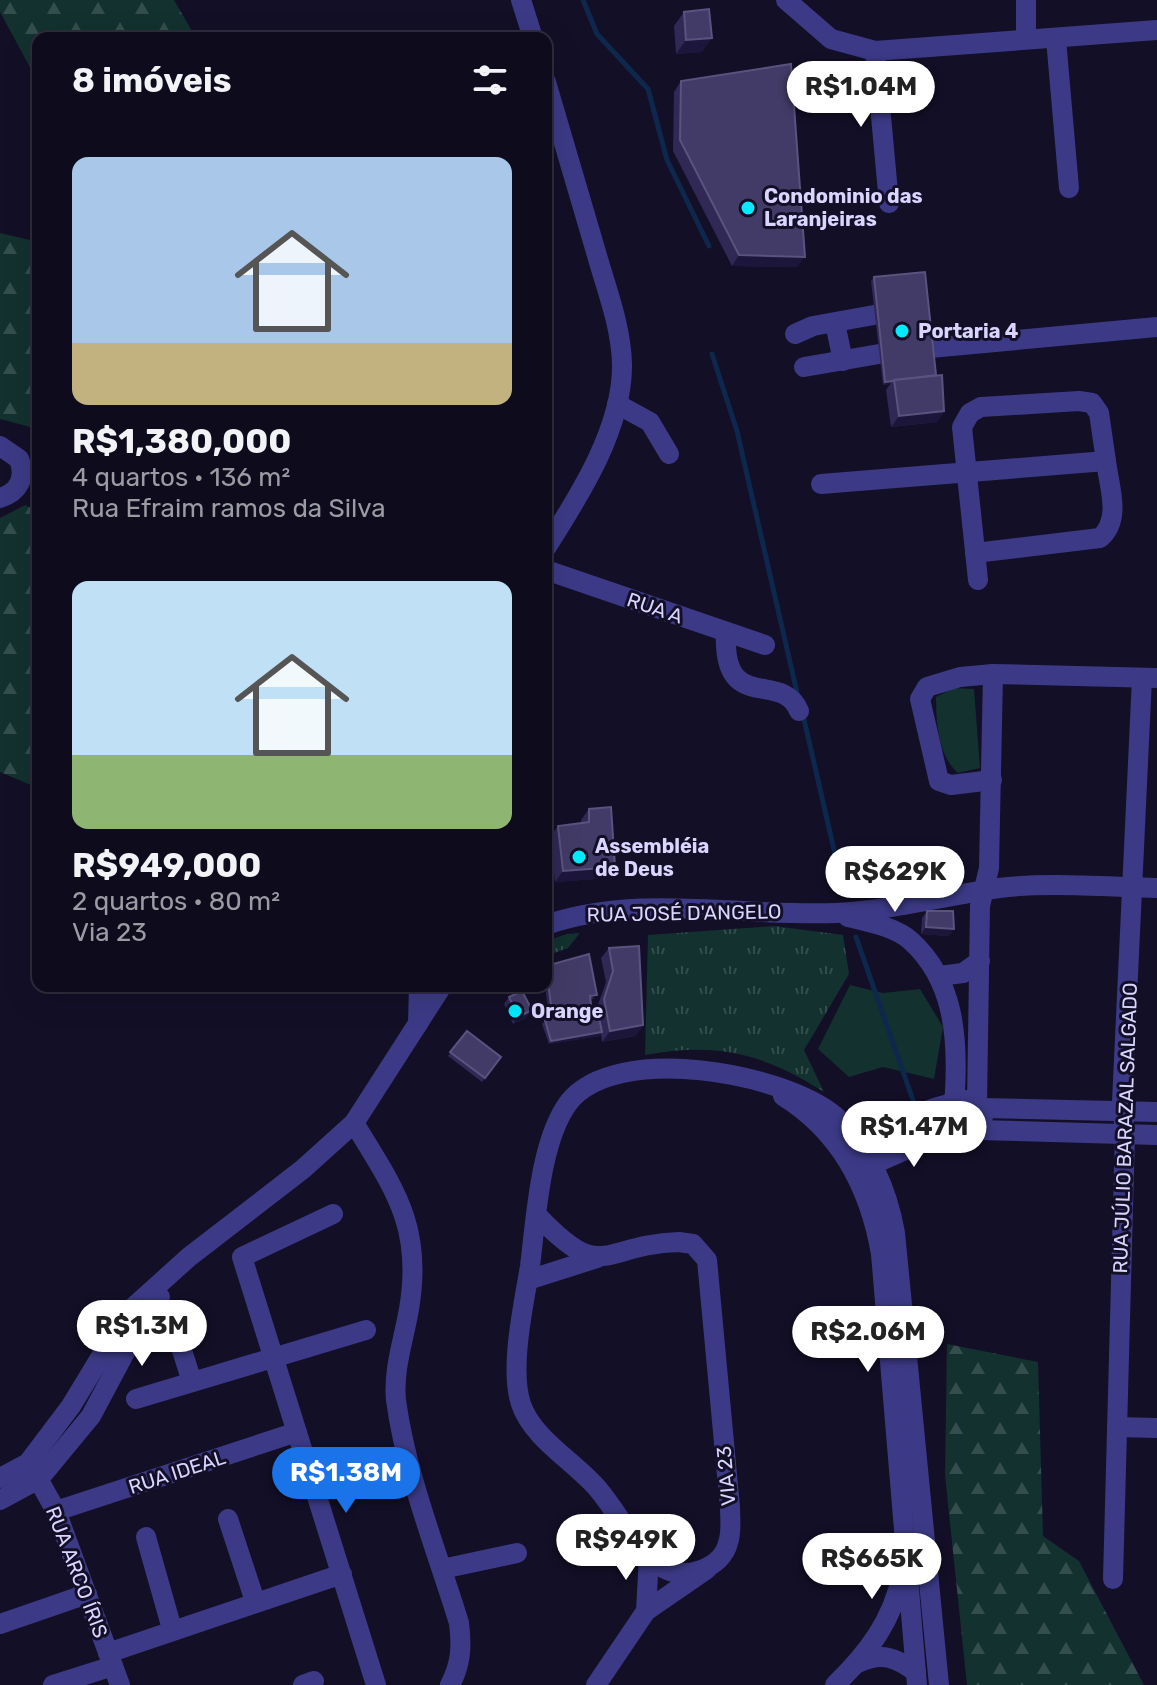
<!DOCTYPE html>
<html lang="pt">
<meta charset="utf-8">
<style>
body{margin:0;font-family:Rubik,sans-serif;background:#171426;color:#f1f3f6;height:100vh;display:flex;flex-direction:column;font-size:30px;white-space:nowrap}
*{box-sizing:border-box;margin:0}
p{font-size:26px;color:#9b9ba4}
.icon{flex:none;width:44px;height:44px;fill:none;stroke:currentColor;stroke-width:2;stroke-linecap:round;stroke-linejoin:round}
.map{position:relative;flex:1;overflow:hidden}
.drawer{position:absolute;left:32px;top:32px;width:520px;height:960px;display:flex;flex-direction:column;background:#0e0b1d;border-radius:16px;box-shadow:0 8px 32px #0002,0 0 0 2px #2e2b3b}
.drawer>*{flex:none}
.price{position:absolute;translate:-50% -68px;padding:0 18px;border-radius:28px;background:#fff;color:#222;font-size:26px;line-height:52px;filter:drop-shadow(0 2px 4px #0008)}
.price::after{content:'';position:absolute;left:50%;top:48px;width:24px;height:18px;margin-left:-12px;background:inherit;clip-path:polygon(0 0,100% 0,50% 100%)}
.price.selected{background:#1a73e8;color:#fff}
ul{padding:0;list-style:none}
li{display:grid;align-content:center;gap:16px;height:424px;padding:0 40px}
li span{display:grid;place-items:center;height:248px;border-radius:16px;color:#555}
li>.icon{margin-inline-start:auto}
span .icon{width:144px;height:144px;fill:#fffc;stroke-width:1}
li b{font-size:34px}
h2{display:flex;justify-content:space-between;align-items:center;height:96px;padding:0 40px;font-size:34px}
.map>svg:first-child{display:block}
.grass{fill:url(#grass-tufts)}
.forest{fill:url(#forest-firs)}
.park{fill:#12312f}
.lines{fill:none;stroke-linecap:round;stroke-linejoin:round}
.stream{stroke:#0e274c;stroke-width:5}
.minor{stroke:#3c3a86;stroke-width:20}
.wall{fill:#302855}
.shaded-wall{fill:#1d163b}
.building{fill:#423b67;stroke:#5a537f;stroke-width:2}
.poi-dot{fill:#01ebff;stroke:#130f27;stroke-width:3}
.labels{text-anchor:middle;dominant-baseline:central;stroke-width:6;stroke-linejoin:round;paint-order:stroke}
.poi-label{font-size:20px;font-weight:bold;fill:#d9d5ff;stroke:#130f27;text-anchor:start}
.street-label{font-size:20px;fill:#d9d5ff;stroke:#130f27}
</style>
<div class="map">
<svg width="1157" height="1685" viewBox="0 0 1157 1685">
<defs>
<pattern id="grass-tufts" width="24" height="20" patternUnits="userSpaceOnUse" patternTransform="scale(2)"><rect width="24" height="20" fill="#12312f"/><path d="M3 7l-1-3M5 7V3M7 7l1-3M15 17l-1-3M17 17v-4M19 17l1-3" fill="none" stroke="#344e4e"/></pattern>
<pattern id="forest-firs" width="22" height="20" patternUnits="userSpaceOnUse" patternTransform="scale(2)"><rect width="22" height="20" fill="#12312f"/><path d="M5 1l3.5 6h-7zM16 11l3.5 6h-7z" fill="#344e4e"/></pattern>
</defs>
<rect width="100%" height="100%" fill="#130f27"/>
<!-- grass -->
<g class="grass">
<path d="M774 926 843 935 849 974 804 1050 824 1092C763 1053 716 1042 645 1055L648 935Z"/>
<path d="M567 934 580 933 568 948 546 956V941Z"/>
</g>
<!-- forest -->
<g class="forest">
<path d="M0 0H174L196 38H38V82L0 12Z"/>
<path d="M0 233 38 242V429L0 419Z"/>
<path d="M25 505 38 511V788L0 772V518Z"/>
<path d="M947 1344 1038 1362 1043 1536 1079 1561 1144 1685H967L945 1475Z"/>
</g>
<!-- park -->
<g class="park">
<path d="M954 688 974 689 980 768 958 773C938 756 936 722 936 697Z"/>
<path d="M850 985 883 993 920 989 943 1027 934 1079 883 1067 849 1077 818 1049Z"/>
</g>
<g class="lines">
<!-- stream -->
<g class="stream">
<path d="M583 0 597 34 648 89 667 160 709 246"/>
<path d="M712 354 737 431 798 697"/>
<path d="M803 715 843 889"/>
<path d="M856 937 915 1106"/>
</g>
<!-- minor -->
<g class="minor">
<path d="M521 0 533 38"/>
<path d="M786 0 831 39 875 51 1157 30"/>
<path d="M1026 0V39"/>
<path d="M1056 39 1069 188"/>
<path d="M875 51 889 203"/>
<path d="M546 82C563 138 579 195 596 252 606 288 621 325 622 364 623 428 579 496 546 548"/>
<path d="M835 323 843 361"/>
<path d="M795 334 813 326 874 315"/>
<path d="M930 348 1157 327"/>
<path d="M804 367 879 354"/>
<path d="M617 404 650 422 669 454"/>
<path d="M0 446 19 459C26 478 19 492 0 498"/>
<path d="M821 484 1106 461 1099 413 1092 403 1079 401 981 407 970 413 962 427 978 580"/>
<path d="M975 553 1100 538C1122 519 1109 487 1106 461"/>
<path d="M546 570 765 645"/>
<path d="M726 632C722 716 782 669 799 711"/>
<path d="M992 780 951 785 939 781 920 699 927 687 960 677 993 674"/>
<path d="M848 917C868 922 896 927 911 941 954 980 958 1037 955 1091 955 1103 945 1115 951 1126 963 1147 990 1129 981 1108L966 1100C953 1103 939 1106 926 1111L850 1148"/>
<path d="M546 925C638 893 741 917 836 913 892 910 944 896 999 888 1045 882 1109 887 1157 888"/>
<path d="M939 976 963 973 980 961"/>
<path d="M418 1024 419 986"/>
<path d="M783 1096C841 1132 870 1189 881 1254L917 1685"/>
<path d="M977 1104 980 906 989 868 993 674 1157 678"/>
<path d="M981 1108 1157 1112"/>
<path d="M354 1123C395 1190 423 1227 409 1309 404 1339 393 1369 396 1400 406 1475 437 1551 459 1623 462 1647 461 1664 450 1685"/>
<path d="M978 1130 1157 1135"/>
<path d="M862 1169 953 1129"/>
<path d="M333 1214 242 1257 376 1685"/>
<path d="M537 1215C604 1286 601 1244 679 1242L693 1244 707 1260 730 1507C730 1518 732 1532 728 1543 722 1568 685 1581 663 1568 648 1558 636 1543 626 1528 617 1515 608 1501 598 1489 575 1462 532 1438 521 1404 509 1368 524 1304 530 1266 536 1219 540 1140 569 1102 617 1042 784 1073 835 1116 869 1145 888 1192 895 1233L939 1685"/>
<path d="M528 1280 597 1258"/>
<path d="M174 1325 192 1382"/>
<path d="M136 1399 366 1330"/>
<path d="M1117 1427 1157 1428"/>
<path d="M33 1470 56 1511 120 1685"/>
<path d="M0 1478 28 1463 71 1406 128 1312 189 1257 303 1169 354 1123 442 986"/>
<path d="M0 1500 39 1479 91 1416 147 1311 160 1297"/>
<path d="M56 1511 297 1432"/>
<path d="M228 1519 255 1601"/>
<path d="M146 1537 172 1629"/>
<path d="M442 1569 517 1553"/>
<path d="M1113 1579 1125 1134 1122 1102 1142 678"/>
<path d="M646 1611 649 1556"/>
<path d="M0 1624 87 1594"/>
<path d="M108 1653 342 1574"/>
<path d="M858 1663C882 1652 895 1657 916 1672"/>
<path d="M53 1685 113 1666"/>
<path d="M303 1685 314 1681"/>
<path d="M596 1685 646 1611 707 1569"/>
<path d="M835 1685C868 1653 893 1620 902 1574"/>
</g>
</g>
<!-- wall -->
<g class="wall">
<path d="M684 12 702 52 676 54 674 26Z"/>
<path d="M681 81 797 267 732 266 673 151 674 92Z"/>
<path d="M874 277 936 375 944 411 937 422 891 427 886 390 890 384 883 385 871 281Z"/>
<path d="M589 809 615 867 608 878 555 882 550 837 558 826 581 823V820Z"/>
<path d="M927 911 949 936 921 934 922 918Z"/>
<path d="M609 948 643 1025 635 1036 602 1042 601 1034 600 1036 549 1044 542 1024 549 1016 545 986 546 966 595 999H591L592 1013H597L596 1010 606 982 601 958Z"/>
<path d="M509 997 527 1017 513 1024 504 1004Z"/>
<path d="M467 1031 501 1057 482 1082 448 1056Z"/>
</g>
<!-- shaded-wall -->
<g class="shaded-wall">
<path d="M712 38 702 52 676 54 686 40Z"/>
<path d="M739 255 805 257 797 267 732 266Z"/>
<path d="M893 380 890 384 883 385 885 382Z"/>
<path d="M944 411 937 422 891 427 899 416Z"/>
<path d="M615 867 608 878 555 882 563 871Z"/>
<path d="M926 927 954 929 949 936 921 934Z"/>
<path d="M532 1010 527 1017 513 1024 518 1017Z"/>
<path d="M643 1025 635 1036 602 1042 610 1031Z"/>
<path d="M602 1032 600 1036 549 1044 551 1041Z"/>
</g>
<!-- building -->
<g class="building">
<path d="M709 9 712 38 686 40 684 12Z"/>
<path d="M791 64 805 257 739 255 680 140 681 81Z"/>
<path d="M925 272 936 375 885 382 874 277Z"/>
<path d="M942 375 944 411 899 416 894 380Z"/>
<path d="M611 807 615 867 563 871 558 826 589 822V809Z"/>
<path d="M927 911H953L954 929 926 927Z"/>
<path d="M639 946 643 1025 610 1031 604 999 613 971 609 948Z"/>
<path d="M589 954 597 995 590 996 592 1013H598L602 1032 551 1041 545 1020 552 1013 546 966Z"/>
<path d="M522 991 532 1010 518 1017 509 997Z"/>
<path d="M467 1031 501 1057 485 1078 450 1052Z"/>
</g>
<!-- markers -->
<g class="poi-dot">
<circle cx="748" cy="208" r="8"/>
<circle cx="902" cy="331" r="8"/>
<circle cx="579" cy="857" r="8"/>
<circle cx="515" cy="1011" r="8"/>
</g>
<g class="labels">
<!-- poi labels -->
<g class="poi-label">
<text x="764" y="196">Condominio das<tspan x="764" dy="23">Laranjeiras</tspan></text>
<text x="918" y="331">Portaria 4</text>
<text x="595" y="846">Assembléia<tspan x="595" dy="23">de Deus</tspan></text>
<text x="531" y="1011">Orange</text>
</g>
<!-- street labels -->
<g class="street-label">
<text transform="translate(655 608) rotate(19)">RUA A</text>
<text transform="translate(684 913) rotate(-1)">RUA JOSÉ D'ANGELO</text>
<text transform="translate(1125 1128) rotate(-88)">RUA JÚLIO BARAZAL SALGADO</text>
<text transform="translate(177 1472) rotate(-18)">RUA IDEAL</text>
<text transform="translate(726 1476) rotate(-95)">VIA 23</text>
<text transform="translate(77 1572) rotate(69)">RUA ARCO ÍRIS</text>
</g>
</g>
</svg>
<b class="price" style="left:861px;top:129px">R$1.04M</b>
<b class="price" style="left:895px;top:914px">R$629K</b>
<b class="price" style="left:914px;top:1169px">R$1.47M</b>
<b class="price" style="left:142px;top:1368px">R$1.3M</b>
<b class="price" style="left:868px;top:1374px">R$2.06M</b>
<b class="price selected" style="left:346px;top:1515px">R$1.38M</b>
<b class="price" style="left:626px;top:1582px">R$949K</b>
<b class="price" style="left:872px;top:1601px">R$665K</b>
<section class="drawer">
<h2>8 imóveis<svg class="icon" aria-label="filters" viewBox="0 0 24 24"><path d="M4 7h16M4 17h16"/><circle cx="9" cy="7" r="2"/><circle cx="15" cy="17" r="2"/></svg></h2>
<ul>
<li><span style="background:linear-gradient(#a9c7e8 75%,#c2b280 0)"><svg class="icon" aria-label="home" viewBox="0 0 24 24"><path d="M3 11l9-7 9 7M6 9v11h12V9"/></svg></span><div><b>R$1,380,000</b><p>4 quartos · 136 m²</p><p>Rua Efraim ramos da Silva</p></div></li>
<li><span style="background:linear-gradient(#bfe0f5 70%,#8fb573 0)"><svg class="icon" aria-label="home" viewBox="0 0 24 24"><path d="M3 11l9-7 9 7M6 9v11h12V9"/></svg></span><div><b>R$949,000</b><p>2 quartos · 80 m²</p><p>Via 23</p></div></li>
</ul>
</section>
</div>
